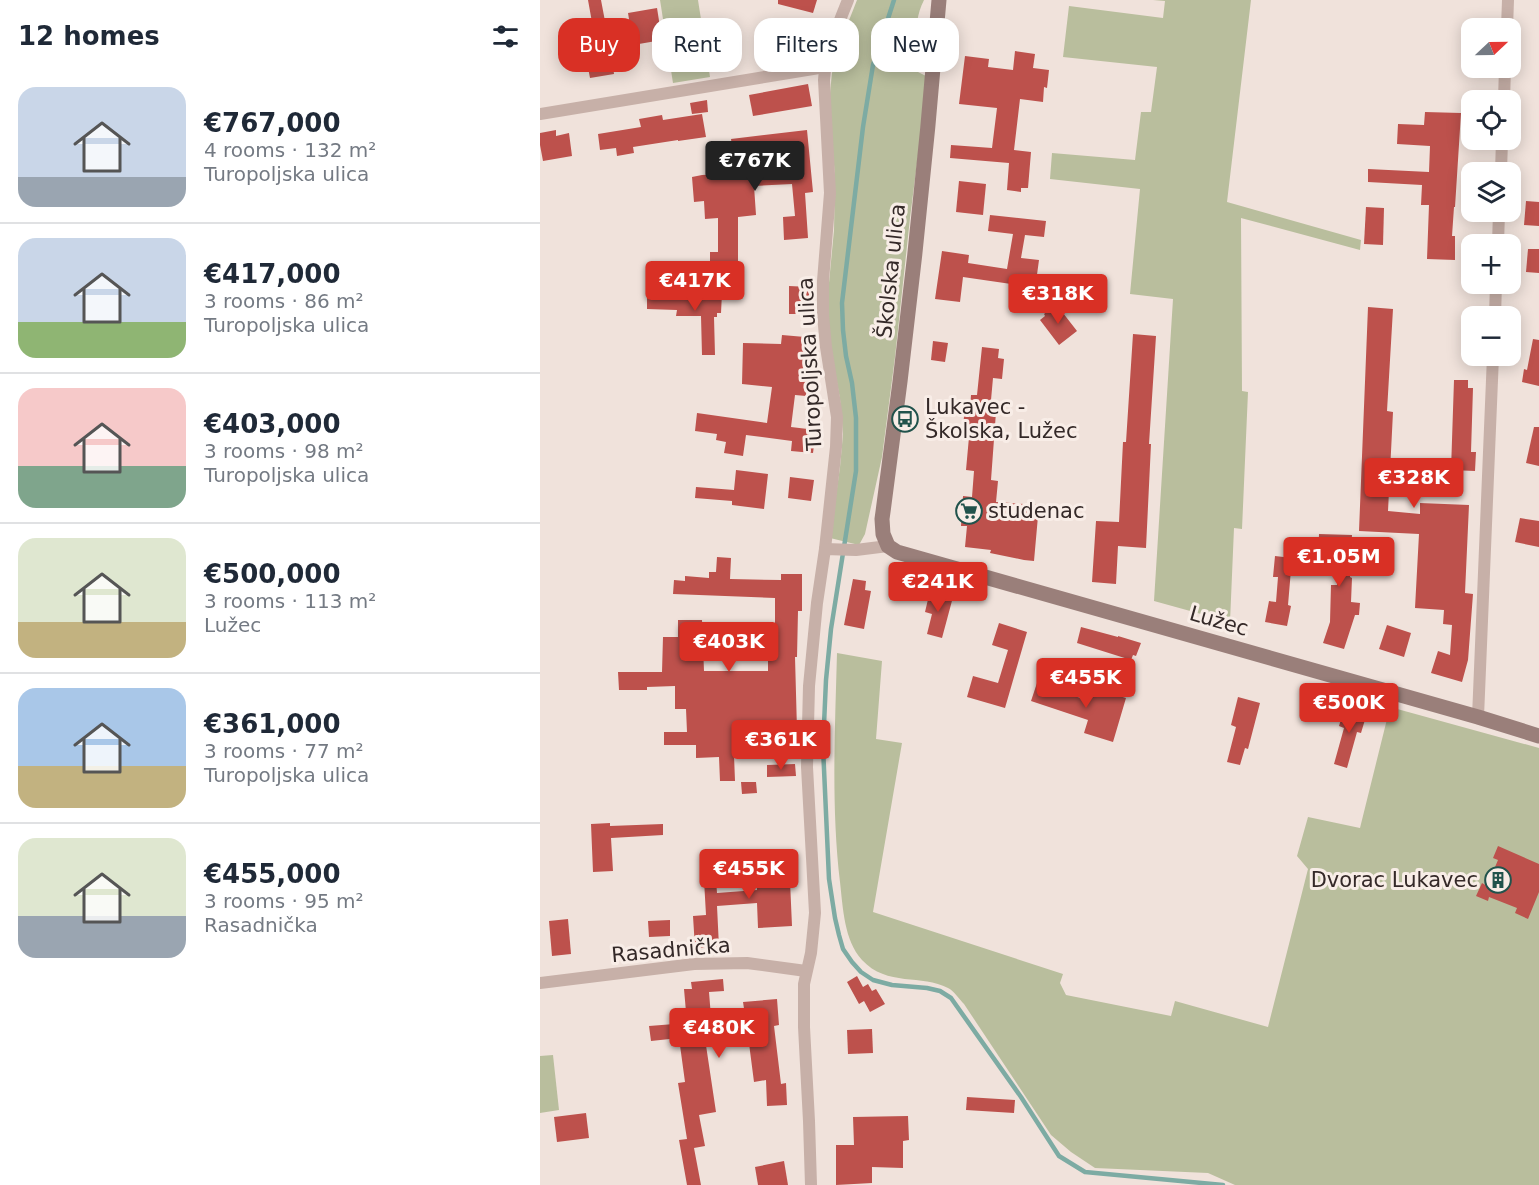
<!DOCTYPE html>
<meta charset="utf-8">
<style>
body{margin:0;font-family:"DejaVu Sans",sans-serif;background:#f2f2f3;color:#1f2937;height:100vh;display:flex;flex-direction:column;font-size:22px;white-space:nowrap}
*{box-sizing:border-box;margin:0}
p{font-size:20px;color:#747a83}
.icon{flex:none;width:33px;height:33px;fill:none;stroke:currentColor;stroke-width:2;stroke-linecap:round;stroke-linejoin:round}
.map{position:relative;flex:1;overflow:hidden}
.panel{display:flex;flex-direction:column;background:#fff;width:540px}
.panel>*{flex:none}
.top-card{position:absolute;left:18px;top:18px;width:570px;height:54px;display:flex;gap:12px}
.needle{width:39px;rotate:68deg}
.controls{position:absolute;left:921px;top:18px;display:grid;gap:12px}
.controls a{display:grid;place-items:center;width:60px;height:60px;border-radius:12px;background:#fff;box-shadow:0 3px 15px #0003;font-size:30px}
.price{position:absolute;translate:-50% -51px;padding:0 14px;border-radius:6px;background:#d93025;color:#fff;font-size:20px;line-height:39px;filter:drop-shadow(0 2px 3px #0008)}
.price::after{content:'';position:absolute;left:50%;top:36px;width:18px;height:14px;margin-left:-9px;background:inherit;clip-path:polygon(0 0,100% 0,50% 100%)}
.price.selected{background:#222;color:#fff}
ul{padding:0;list-style:none}
li{display:flex;align-items:center;gap:18px;height:150px;padding:0 18px}
li+li{border-top:2px solid #e0e1e3}
li span{display:grid;place-items:center;flex:none;width:168px;height:120px;border-radius:18px;color:#555}
li>.icon{margin-inline-start:auto}
span .icon{width:72px;height:72px;fill:#fffc;stroke-width:1}
li b{font-size:26px}
h2{display:flex;justify-content:space-between;align-items:center;height:72px;padding:0 18px;font-size:26px}
.pill{padding:0 21px;border-radius:18px;background:#fff;box-shadow:0 3px 15px #0003;font-size:21px;line-height:54px}
.pill.selected{background:#d93025;color:#fff}
main{display:flex;flex:1;min-height:0}
.map>svg:first-child{display:block}
.green{fill:#b9be9d}
.lines{fill:none;stroke-linecap:round;stroke-linejoin:round}
.stream{stroke:#7daba3;stroke-width:4.5}
.building{fill:#bd514c}
.street{stroke:#c7b0a8;stroke-width:12}
.secondary{stroke:#9a7f7a;stroke-width:15}
.labels{text-anchor:middle;dominant-baseline:central;stroke-width:6;stroke-linejoin:round;paint-order:stroke}
.street-label{font-size:21px;fill:#342928;stroke:#f8ede7}
.poi-label{font-size:21px;fill:#342928;stroke:#f8ede7;text-anchor:start}
</style>
<main>
<section class="panel">
<h2>12 homes<svg class="icon" aria-label="filters" viewBox="0 0 24 24"><path d="M4 7h16M4 17h16"/><circle cx="9" cy="7" r="2"/><circle cx="15" cy="17" r="2"/></svg></h2>
<ul>
<li><span style="background:linear-gradient(#c9d6e8 75%,#9aa5b1 0)"><svg class="icon" aria-label="home" viewBox="0 0 24 24"><path d="M3 11l9-7 9 7M6 9v11h12V9"/></svg></span><div><b>€767,000</b><p>4 rooms · 132 m²</p><p>Turopoljska ulica</p></div></li>
<li><span style="background:linear-gradient(#c9d6e8 70%,#8fb573 0)"><svg class="icon" aria-label="home" viewBox="0 0 24 24"><path d="M3 11l9-7 9 7M6 9v11h12V9"/></svg></span><div><b>€417,000</b><p>3 rooms · 86 m²</p><p>Turopoljska ulica</p></div></li>
<li><span style="background:linear-gradient(#f6c9c9 65%,#7fa58c 0)"><svg class="icon" aria-label="home" viewBox="0 0 24 24"><path d="M3 11l9-7 9 7M6 9v11h12V9"/></svg></span><div><b>€403,000</b><p>3 rooms · 98 m²</p><p>Turopoljska ulica</p></div></li>
<li><span style="background:linear-gradient(#dfe7d0 70%,#c2b280 0)"><svg class="icon" aria-label="home" viewBox="0 0 24 24"><path d="M3 11l9-7 9 7M6 9v11h12V9"/></svg></span><div><b>€500,000</b><p>3 rooms · 113 m²</p><p>Lužec</p></div></li>
<li><span style="background:linear-gradient(#a9c7e8 65%,#c2b280 0)"><svg class="icon" aria-label="home" viewBox="0 0 24 24"><path d="M3 11l9-7 9 7M6 9v11h12V9"/></svg></span><div><b>€361,000</b><p>3 rooms · 77 m²</p><p>Turopoljska ulica</p></div></li>
<li><span style="background:linear-gradient(#dfe7d0 65%,#9aa5b1 0)"><svg class="icon" aria-label="home" viewBox="0 0 24 24"><path d="M3 11l9-7 9 7M6 9v11h12V9"/></svg></span><div><b>€455,000</b><p>3 rooms · 95 m²</p><p>Rasadnička</p></div></li>
</ul>
</section>
<div class="map">
<svg width="999" height="1185" viewBox="0 0 999 1185">
<rect width="100%" height="100%" fill="#f0e2db"/>
<!-- green -->
<g class="green">
<path d="M120 0H158L170 77 133 83Z"/>
<path d="M317 0H384C373 21 376 47 376 71L388 77 370 218 355 357 342 457 325 534 319 545 290 538 300 467 303 434 300 399 291 349 287 304 294 230 295 177 289 103 292 73 306 28Z"/>
<path d="M613 0H711L687 202 821 240 820 250 701 218 702 391 708 392 702 529 694 528 690 622 614 601 633 299 590 294 600 189 510 179 512 153 595 160 601 112H611L617 67 523 57 529 6 623 18 625 1Z"/>
<path d="M297 653 342 661 336 739 362 743 333 912 523 974 520 983 526 995 631 1016 635 1001 728 1027 768 869 757 856 768 817 820 828 850 707 999 748V1185H695L668 1173 555 1168 531 1152 511 1135 424 1004C419 999 414 991 408 988 382 974 347 987 322 960 304 940 303 908 300 882 291 806 295 730 297 653Z"/>
<path d="M13 1055 19 1110 0 1113V1056Z"/>
</g>
<g class="lines">
<!-- stream -->
<path class="stream" d="M354 0 333 65 323 127 302 303 303 330 306 356 312 383 316 418V471L291 629 286 680 283 747 289 879 295 918 299 935 303 949 312 962 321 972 333 980 352 985 387 988 400 991 411 998 481 1097 519 1156 545 1172 683 1185"/>
</g>
<!-- building -->
<g class="building">
<path d="M48 0H61L71 53 88 50 90 63 73 66 74 74 50 78 45 52 55 50 53 40 55 39Z"/>
<path d="M238 0H277L273 13 238 4Z"/>
<path d="M117 8 122 40 93 45 88 13Z"/>
<path d="M475 51 495 54 493 68 509 70 507 88 504 87 503 102 480 99 474 150 491 152 488 188H481V192L467 190 469 163 410 158 411 145 452 148 457 108 419 104 425 56 449 59 448 67 473 70Z"/>
<path d="M268 84 272 106 213 116 209 95Z"/>
<path d="M167 100 168 112 152 114 150 103Z"/>
<path d="M885 112 921 113 915 207H914L912 236H915V260L887 259 889 205H881L882 185 828 182V169L889 172 890 146 857 144 858 124 884 125Z"/>
<path d="M162 114 166 137 138 141V140L93 147 94 153 77 156 76 148 60 150 58 134 101 127 99 119 122 115 123 120Z"/>
<path d="M16 130V136L29 133 32 156 3 161 0 145V133Z"/>
<path d="M267 130 273 192 265 193 268 238 244 240 243 217 255 216 252 184 214 186 216 215 198 217V266H170V252H178V218L165 219 164 201 154 202 152 177 162 175 251 170 248 146 193 153 191 139Z"/>
<path d="M419 181 446 184 443 215 416 212Z"/>
<path d="M986 201 999 202V226L984 225Z"/>
<path d="M826 207 844 208 843 245 824 244Z"/>
<path d="M450 215 506 221 504 237 485 235 481 258 499 260 496 282 479 279 478 285 423 277 420 302 395 299 402 251 429 255 428 263 467 269 473 234 448 231Z"/>
<path d="M988 249H999V273L986 272Z"/>
<path d="M249 286 270 287V314H249Z"/>
<path d="M137 291 182 293 181 313H177V317H174L175 355H162L161 316H136L137 310 107 309V298H137Z"/>
<path d="M516 304 537 331 519 345 500 320 505 316 504 314Z"/>
<path d="M828 307 853 309 847 411 853 412 848 511 880 514V503L929 505 925 593 933 594 928 660 922 682 891 673 898 651 910 655 912 625 903 624 904 610 875 608 879 534 819 531Z"/>
<path d="M593 334 616 336 609 444H611L606 548 578 546 576 584 552 582 556 521 579 522 583 442H586Z"/>
<path d="M242 335 265 337 263 373H267L266 396 255 395 251 427 276 430 273 453 251 451 252 441 206 435 203 456 184 453 186 442 176 440 177 434 155 431 157 413 227 423 232 387 202 384 203 343 241 344Z"/>
<path d="M993 339 999 340V386L982 382 984 369 987 370Z"/>
<path d="M393 341 408 343 405 362 391 360Z"/>
<path d="M442 347 459 349 458 358 464 359 462 379 453 378 450 411 456 412 451 480 458 481 456 502 499 505 494 561 484 560 450 553 451 550 425 547 427 526H421L423 496 432 497 434 471 426 470 430 426 423 425 425 409H430L431 395H437Z"/>
<path d="M914 380H928V388H933L931 452H936L935 471 911 470Z"/>
<path d="M994 427H999V466L986 463Z"/>
<path d="M196 470 228 474 224 509 192 505V501L155 498 156 487 194 490Z"/>
<path d="M250 477 274 480 271 501 248 498Z"/>
<path d="M980 518 999 521V547L975 542Z"/>
<path d="M779 534 812 535 810 577 812 578 811 602 820 603 819 615H815L804 649 783 643 790 622 791 585H797L798 561 778 560Z"/>
<path d="M735 556 752 558 748 605 751 606 747 626 725 622 729 601 736 602 738 577H733Z"/>
<path d="M177 557 191 558 190 579 241 580V574H262V611H258L257 657H255L257 730H238V722L211 723 213 754 194 755 195 781H180L179 757 156 758V745H124V732H147L146 709H135V686L107 687V690H79L78 672H122L123 637H138V620H162L164 671H228V637H235V598L133 594 134 580 145 581V576L169 578V572H176Z"/>
<path d="M313 579 326 581 325 590 331 591 324 629 304 625Z"/>
<path d="M390 591 413 597 402 638 387 634 392 614 385 612Z"/>
<path d="M459 623 487 632 465 708 427 697 433 676 458 683 468 650 452 645Z"/>
<path d="M847 625 871 633 864 657 839 649Z"/>
<path d="M541 627 578 637V636L601 643 596 656 593 655 591 660 537 643Z"/>
<path d="M497 683 549 701 553 688 586 698 573 742 544 733 548 720 491 701Z"/>
<path d="M698 697 720 703 708 749 705 748 700 765 687 762 696 727 691 725Z"/>
<path d="M805 706 827 713 821 733 817 732 807 768 794 764 804 728 799 726Z"/>
<path d="M255 764 256 776 227 777V765Z"/>
<path d="M201 782H216L217 793 202 794Z"/>
<path d="M70 823V826L123 824V835L71 838 73 871 53 872 51 824Z"/>
<path d="M958 846 999 864V892L988 919 975 913 977 908 949 897 948 901 936 896 942 883 947 886 958 860 953 858Z"/>
<path d="M216 851H243V881H250L252 926 218 928 217 903 177 906 179 947 155 948 153 916 166 915 164 880 176 879 177 893 217 890Z"/>
<path d="M28 919 31 954 12 956 9 921Z"/>
<path d="M130 920V936L109 937 108 921Z"/>
<path d="M317 976 323 987 328 984 332 991 336 989 345 1004 330 1012 324 1001 319 1004 307 982Z"/>
<path d="M183 979 184 991 169 992 171 1017 205 1015 203 1002 237 999 239 1025 234 1026 241 1084 246 1083 247 1105 227 1106 226 1080 214 1082 207 1028 164 1032 176 1112 159 1115 165 1146 154 1148 161 1185H147L139 1140 147 1139 138 1083 145 1082 139 1038 111 1041 109 1026 147 1023 144 989H152L151 982Z"/>
<path d="M332 1029 333 1053 308 1054 307 1030Z"/>
<path d="M427 1097 475 1100 474 1113 426 1110Z"/>
<path d="M46 1113 49 1138 17 1142 14 1117Z"/>
<path d="M368 1116 369 1140 363 1141V1168L332 1167V1183L296 1185V1145H314L313 1117Z"/>
<path d="M244 1161 248 1185H218L215 1167Z"/>
</g>
<g class="lines">
<!-- street -->
<g class="street">
<path d="M967 28 968 0"/>
<path d="M964 100 965 68"/>
<path d="M0 114 285 67"/>
<path d="M961 172 962 140"/>
<path d="M958 244 959 212"/>
<path d="M955 316 956 284"/>
<path d="M285 549 296 447 297 417 286 347 283 315V281L290 193 284 80C285 56 299 22 308 0"/>
<path d="M938 717 953 356"/>
<path d="M0 983 154 964 207 963 266 971"/>
<path d="M271 1185 269 1121 264 1027V984L271 953 275 913 267 767 269 686 277 603 285 549 316 550 348 546"/>
</g>
<!-- secondary -->
<path class="secondary" d="M399 0C385 173 366 346 342 519L343 534 348 546 357 552 938 717 999 736"/>
</g>
<!-- icons -->
<defs>
<g id="bus-ring" transform="scale(1.35)"><circle r="9.5" fill="#f8ede7" stroke="#21534c" stroke-width="1.5"/><path d="M-5-6H5V4H4V6H2V4H-2V6H-4V4H-5ZM-3.5-4V0h7V-4ZM-3.5 1.2v1.5H-2V1.2ZM2 1.2v1.5H3.5V1.2Z" fill="#21534c"/></g>
<g id="supermarket-ring" transform="scale(1.35)"><circle r="9.5" fill="#f8ede7" stroke="#21534c" stroke-width="1.5"/><path d="M-6-5.5h2.5l.6 2H6L4.5 2H-2.5L-4.4-4H-6ZM-1.5 3.2a1.3 1.3 0 1 0 .1 0ZM3 3.2a1.3 1.3 0 1 0 .1 0Z" fill="#21534c"/></g>
<g id="building-ring" transform="scale(1.35)"><circle r="9.5" fill="#f8ede7" stroke="#21534c" stroke-width="1.5"/><path d="M-4-6H4V6H1V3H-1V6H-4ZM-2.5-4.3h1.7v1.8h-1.7ZM.8-4.3h1.7v1.8H.8ZM-2.5-1h1.7V.8h-1.7ZM.8-1h1.7V.8H.8Z" fill="#21534c"/></g>
</defs>
<g fill-rule="evenodd">
<use href="#bus-ring" x="365" y="419"/>
<use href="#supermarket-ring" x="429" y="511"/>
<use href="#building-ring" x="958" y="880"/>
</g>
<g class="labels">
<!-- street labels -->
<g class="street-label">
<text transform="translate(351 271) rotate(-84)">Školska ulica</text>
<text transform="translate(270 364) rotate(-93)">Turopoljska ulica</text>
<text transform="translate(679 621) rotate(16)">Lužec</text>
<text transform="translate(131 950) rotate(-5)">Rasadnička</text>
</g>
<!-- poi labels -->
<g class="poi-label">
<text x="385" y="407">Lukavec -<tspan x="385" dy="24">Školska, Lužec</tspan></text>
<text x="448" y="511">studenac</text>
<text x="938" y="880" text-anchor="end">Dvorac Lukavec</text>
</g>
</g>
</svg>
<div class="controls">
<a><svg class="needle" viewBox="-14 -14 28 28"><path d="M0-13l5 13h-10z" fill="#e53935"/><path d="M0 13l5-13h-10z" fill="#747a83"/></svg></a>
<a><svg class="icon" aria-label="locate" viewBox="0 0 24 24"><circle cx="12" cy="12" r="6"/><path d="M12 2v4M12 18v4M2 12h4M18 12h4"/></svg></a>
<a><svg class="icon" aria-label="layers" viewBox="0 0 24 24"><path d="M12 4l9 5-9 5-9-5zM3 14l9 5 9-5"/></svg></a>
<a>+</a>
<a>−</a>
</div>
<b class="price selected" style="left:215px;top:192px">€767K</b>
<b class="price" style="left:155px;top:312px">€417K</b>
<b class="price" style="left:518px;top:325px">€318K</b>
<b class="price" style="left:874px;top:509px">€328K</b>
<b class="price" style="left:799px;top:588px">€1.05M</b>
<b class="price" style="left:398px;top:613px">€241K</b>
<b class="price" style="left:189px;top:673px">€403K</b>
<b class="price" style="left:546px;top:709px">€455K</b>
<b class="price" style="left:809px;top:734px">€500K</b>
<b class="price" style="left:241px;top:771px">€361K</b>
<b class="price" style="left:209px;top:900px">€455K</b>
<b class="price" style="left:179px;top:1059px">€480K</b>
<div class="top-card">
<a class="pill selected">Buy</a>
<a class="pill">Rent</a>
<a class="pill">Filters</a>
<a class="pill">New</a>
</div>
</div>
</main>
